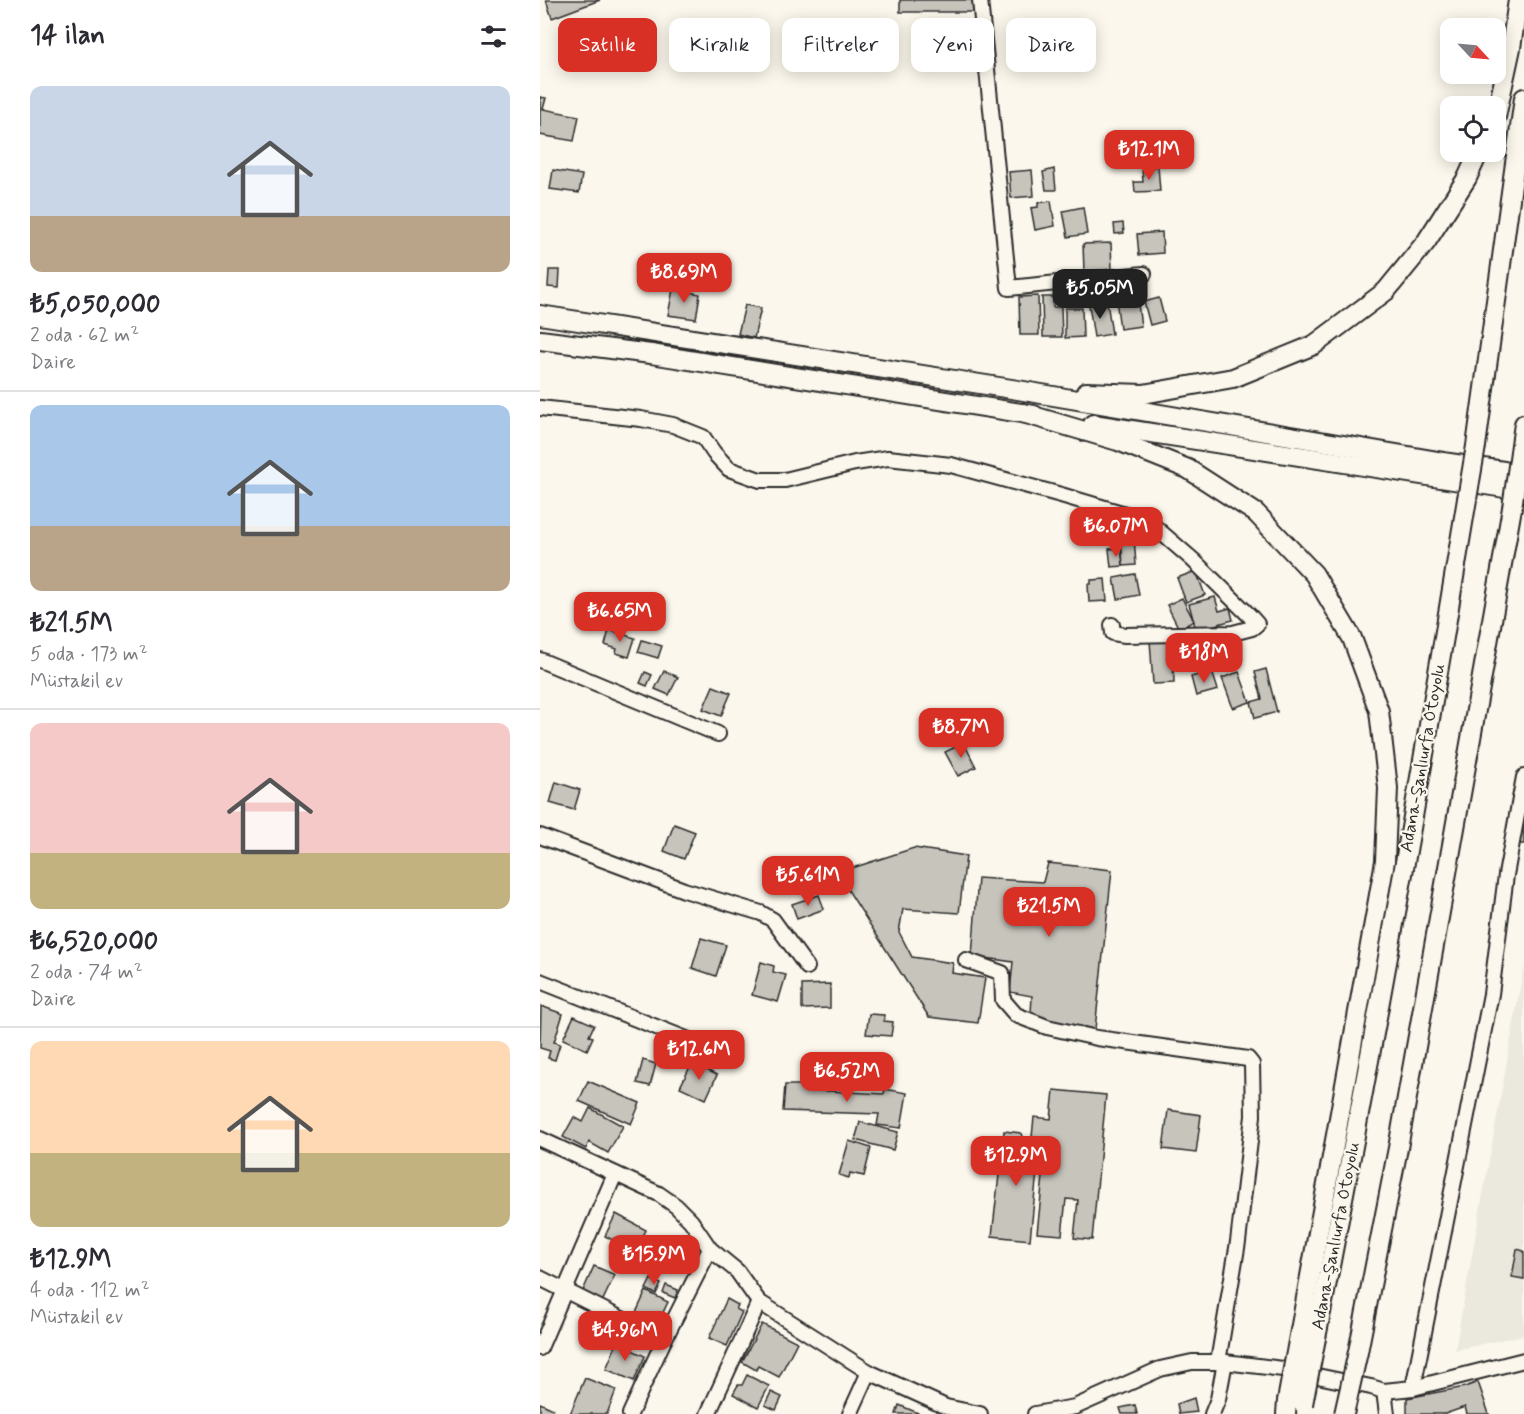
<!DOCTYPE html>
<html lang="tr">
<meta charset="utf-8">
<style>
body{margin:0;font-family:Mynerve,sans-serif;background:#f7f7f7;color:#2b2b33;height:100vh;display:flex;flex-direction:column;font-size:22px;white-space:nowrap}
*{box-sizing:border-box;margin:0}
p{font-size:20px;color:#7c7c81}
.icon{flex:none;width:33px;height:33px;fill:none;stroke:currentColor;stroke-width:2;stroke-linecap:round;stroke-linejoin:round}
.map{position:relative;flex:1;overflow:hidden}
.drawer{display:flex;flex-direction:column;background:#fff;width:540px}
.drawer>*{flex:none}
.hud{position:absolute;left:18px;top:18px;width:570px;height:54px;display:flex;gap:12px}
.needle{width:39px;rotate:116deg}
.tools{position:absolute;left:900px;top:18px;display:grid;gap:12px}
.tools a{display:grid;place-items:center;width:66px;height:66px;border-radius:12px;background:#fff;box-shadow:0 3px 15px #0003;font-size:30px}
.price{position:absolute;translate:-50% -51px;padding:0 14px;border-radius:12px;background:#d93025;color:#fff;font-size:20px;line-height:39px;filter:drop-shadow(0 2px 3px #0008)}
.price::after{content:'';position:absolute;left:50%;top:36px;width:18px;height:14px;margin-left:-9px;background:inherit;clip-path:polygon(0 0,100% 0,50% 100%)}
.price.selected{background:#222;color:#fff}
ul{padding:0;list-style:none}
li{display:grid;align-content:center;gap:12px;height:318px;padding:0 30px}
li+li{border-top:2px solid #e1e1e2}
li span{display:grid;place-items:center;height:186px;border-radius:12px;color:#555}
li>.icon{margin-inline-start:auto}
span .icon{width:108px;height:108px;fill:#fffc;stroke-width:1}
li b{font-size:26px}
h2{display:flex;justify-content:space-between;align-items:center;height:72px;padding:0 30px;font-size:26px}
.tag{padding:0 21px;border-radius:12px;background:#fff;box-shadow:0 3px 15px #0003;font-size:21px;line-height:54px}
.tag.selected{background:#d93025;color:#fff}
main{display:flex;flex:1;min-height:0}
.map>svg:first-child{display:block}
.built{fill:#ebe8de}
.building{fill:#c7c4bc;stroke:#2b2b2b;stroke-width:1.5}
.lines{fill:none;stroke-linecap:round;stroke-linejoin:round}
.minor-casing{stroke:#2b2b2b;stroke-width:18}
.highway-casing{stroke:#2b2b2b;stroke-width:22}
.minor{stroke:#fbf7ec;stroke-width:14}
.highway{stroke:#fbf7ec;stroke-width:18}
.highway-bridge-casing{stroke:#2b2b2b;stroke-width:22;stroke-linecap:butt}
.highway-bridge{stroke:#fbf7ec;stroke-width:18}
.labels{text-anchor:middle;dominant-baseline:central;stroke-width:4.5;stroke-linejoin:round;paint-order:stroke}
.street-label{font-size:18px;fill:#2b2b2b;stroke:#fbf7ec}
</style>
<main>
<section class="drawer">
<h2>14 ilan<svg class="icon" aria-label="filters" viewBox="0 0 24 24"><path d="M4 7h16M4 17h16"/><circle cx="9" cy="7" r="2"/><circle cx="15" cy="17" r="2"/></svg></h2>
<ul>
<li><span style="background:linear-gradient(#c9d6e8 70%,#b9a48a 0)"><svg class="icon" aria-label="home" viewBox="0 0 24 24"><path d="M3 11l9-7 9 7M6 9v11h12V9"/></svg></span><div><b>₺5,050,000</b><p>2 oda · 62 m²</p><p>Daire</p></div></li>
<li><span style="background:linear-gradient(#a9c7e8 65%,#b9a48a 0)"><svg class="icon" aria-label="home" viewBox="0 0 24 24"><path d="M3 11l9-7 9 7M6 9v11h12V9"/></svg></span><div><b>₺21.5M</b><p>5 oda · 173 m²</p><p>Müstakil ev</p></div></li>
<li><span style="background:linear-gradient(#f6c9c9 70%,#c2b280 0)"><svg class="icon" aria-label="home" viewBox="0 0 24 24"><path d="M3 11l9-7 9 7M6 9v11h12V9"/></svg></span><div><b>₺6,520,000</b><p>2 oda · 74 m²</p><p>Daire</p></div></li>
<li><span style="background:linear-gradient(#ffd9b3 60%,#c2b280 0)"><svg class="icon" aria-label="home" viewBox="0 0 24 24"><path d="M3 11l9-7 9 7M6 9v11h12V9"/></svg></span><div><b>₺12.9M</b><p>4 oda · 112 m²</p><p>Müstakil ev</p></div></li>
</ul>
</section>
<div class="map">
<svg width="984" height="1414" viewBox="0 0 984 1414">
<rect width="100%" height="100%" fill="#fbf7ec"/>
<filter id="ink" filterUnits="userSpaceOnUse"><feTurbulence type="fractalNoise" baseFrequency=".0167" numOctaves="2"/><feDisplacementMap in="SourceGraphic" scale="12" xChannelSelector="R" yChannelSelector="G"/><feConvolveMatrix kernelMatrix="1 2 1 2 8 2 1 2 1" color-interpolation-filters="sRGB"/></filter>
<g filter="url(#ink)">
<!-- built -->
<path class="built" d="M984 966V1335L915 1350Z"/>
<!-- building -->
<g class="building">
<path d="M6 0H60L12 18Z"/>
<rect x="360" y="0" width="74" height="12"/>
<path d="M0 97 6 98 3 109 39 116 34 141 0 135Z"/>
<path d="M618 166 620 191 595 192 594 182H603L602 168Z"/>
<path d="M514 169 516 190H506L503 172Z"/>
<path d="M13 170 42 175 39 193 10 189Z"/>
<path d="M492 170 494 196 471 198 469 172Z"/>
<path d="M511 201 515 226 495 230 491 208 498 207V203Z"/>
<path d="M543 207 547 234 528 237 523 211Z"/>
<path d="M583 223 584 233 575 234 574 224Z"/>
<path d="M622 232 623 253 599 255 597 234Z"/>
<path d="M571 243 572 270 544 271 543 244Z"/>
<path d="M9 270H20L19 288 8 287Z"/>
<path d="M133 289 160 294 156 319 128 315Z"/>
<path d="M498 296 499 335H480L479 297Z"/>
<path d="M502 297H513V307H521L522 337H503Z"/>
<path d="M597 297 601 326 580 329 576 299Z"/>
<path d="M619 298 625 321 610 325 604 302Z"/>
<path d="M567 302 572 334 554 337 549 305Z"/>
<path d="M205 305 221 308 214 338 198 334Z"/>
<path d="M525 308H542L543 337 525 338Z"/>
<path d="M586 518 593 521 594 534 587 535Z"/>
<path d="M594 537 596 565 583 566 581 538Z"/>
<path d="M581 548 583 566 571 567 569 549Z"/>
<path d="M656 571 665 595 646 602 637 578Z"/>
<path d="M595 574 599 595 578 599 574 578Z"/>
<path d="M565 579 567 601 549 602 548 584H551V580Z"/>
<path d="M675 597 679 611 690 608 693 620 656 630 649 604Z"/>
<path d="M642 598 654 621 639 629 627 605Z"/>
<path d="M69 630 95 638 89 657 76 653 77 649 65 645Z"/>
<path d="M639 638 640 656 633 657 634 683 613 684 610 640Z"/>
<path d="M102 640 122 646 118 658 98 652Z"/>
<path d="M726 669 737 712 715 718 711 702 722 699 715 672Z"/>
<path d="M124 671 138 677 129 695 115 689Z"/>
<path d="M672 671 678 690 656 696 651 677Z"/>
<path d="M105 672 112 675 107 686 100 683Z"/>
<path d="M699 672 710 702 693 708 682 678Z"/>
<path d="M173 686 191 693 181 716 163 709Z"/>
<path d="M424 743 436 767 418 776 405 752Z"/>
<path d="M16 782 40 790 34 810 10 803Z"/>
<path d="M134 824 155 832 144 859 124 851Z"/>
<path d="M980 824H984V844H979Z"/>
<path d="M374 848 426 856 419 913 363 909 359 932 372 957 413 963 412 973 445 978 438 1023 389 1017 297 873Z"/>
<path d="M508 863 572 870 555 1029 506 1020 491 1013 492 996 470 992 473 962 432 956 438 878 503 882Z"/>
<path d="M279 895 284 909 257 919 252 904Z"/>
<path d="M161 938 186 945 176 976 152 968Z"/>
<path d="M221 962 234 966 233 972 246 975 238 1002 212 995Z"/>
<path d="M290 984V1008L262 1009V985Z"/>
<path d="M1 1006 23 1014 14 1042 20 1044 15 1060 8 1058 10 1051 0 1048Z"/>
<path d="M329 1014 344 1015V1021L353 1022 351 1036 326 1034Z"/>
<path d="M34 1016 54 1025 49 1036 53 1037 47 1050 23 1039Z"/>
<path d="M103 1060 116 1064 110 1086 97 1083Z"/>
<path d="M152 1063 177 1075 166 1099 140 1087Z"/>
<path d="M48 1081 100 1103 91 1124 39 1101Z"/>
<path d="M245 1085H270L271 1090 344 1094 345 1089 367 1093 361 1128 337 1125 339 1114 243 1111Z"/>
<path d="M514 1090 566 1095 552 1240 534 1238 538 1200 526 1199 522 1235 497 1233 507 1139 492 1137 494 1117 511 1119Z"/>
<path d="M50 1108 83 1126 68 1153 49 1142 46 1149 23 1137 34 1117 43 1122Z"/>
<path d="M628 1110 661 1115 656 1153 623 1149Z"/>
<path d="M320 1122 358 1132 353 1150 315 1140Z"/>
<path d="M464 1131 481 1133 483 1140 500 1142 490 1240 452 1236Z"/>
<path d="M309 1141 331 1148 324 1176 310 1173 309 1178 299 1175Z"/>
<path d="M76 1214 106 1230 95 1252 65 1236Z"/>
<path d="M977 1249 984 1251V1279L972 1277Z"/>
<path d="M54 1266 75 1275 62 1302 42 1293Z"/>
<path d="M111 1279 121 1284 116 1294 106 1289Z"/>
<path d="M126 1285 138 1290 135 1298 123 1293Z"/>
<path d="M106 1291 128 1302 117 1325 95 1315Z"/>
<path d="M187 1299 198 1305 196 1309 202 1312 187 1346 169 1338Z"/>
<path d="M222 1324 257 1342 239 1377 218 1366 216 1370 202 1362Z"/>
<path d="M77 1343 105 1356 94 1381 66 1369Z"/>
<path d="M207 1375 229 1386 218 1407 193 1394 198 1385H202Z"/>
<path d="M45 1378 76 1390 67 1414H30Z"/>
<path d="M938 1382 949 1414H927L925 1407 905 1414H867V1398L925 1387Z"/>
<path d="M231 1392 242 1397 236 1410 225 1405Z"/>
<path d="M654 1398 657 1412 639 1414 637 1404Z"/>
<path d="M0 1403 13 1409 11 1414H0Z"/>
<path d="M359 1405 378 1413V1414H356Z"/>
<path d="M595 1405 597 1414H582L580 1408Z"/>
</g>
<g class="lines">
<!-- minor casing -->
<g class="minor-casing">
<g id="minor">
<path d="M440 0 469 288 604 274"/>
<path d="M0 408 101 419 133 425 163 437 174 453 189 469 220 480H245L315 463 348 458 411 465 521 495 592 516 616 528 653 560 709 615 717 624 712 628 693 633 585 635 573 633 572 625"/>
<path d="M0 660 178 734"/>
<path d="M0 836 144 890 221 913 233 920 267 967"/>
<path d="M426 960 462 973 463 1000 476 1015 507 1027 557 1038 708 1059 712 1064 713 1116 698 1242 678 1362"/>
<path d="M0 981 192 1057"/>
<path d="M0 1139 119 1194 136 1206 151 1221 170 1249 197 1271 219 1302 329 1372 406 1407 440 1414"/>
<path d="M0 1278 124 1340"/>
<path d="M0 1348 75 1174"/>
<path d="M873 1388 951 994 966 875 984 777"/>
<path d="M844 1391 847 1414"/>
<path d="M90 1414 124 1340 170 1249"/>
<path d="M168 1414 219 1302"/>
<path d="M310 1414 329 1372"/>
<path d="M495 1414 535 1407 620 1369 652 1362H685L743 1369 831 1387 844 1391 873 1388 984 1360"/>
<path d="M672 1414 678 1399 685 1362"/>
</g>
</g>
<!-- highway casing -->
<g class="highway-casing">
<g id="highway">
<path d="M956 117 971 48 978 0"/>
<path d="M0 315 478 390 904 462 984 474"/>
<path d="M0 340 111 354 494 415"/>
<path d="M546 392 603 394 693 378 774 345 846 291 886 242 927 178 939 152"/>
<path d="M483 413 578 441 648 469 716 513 774 574 812 638 839 711 848 788 845 861 796 1135 759 1336"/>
<path d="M553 424 984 491"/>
<path d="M936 446 984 98"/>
<path d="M980 452 984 424"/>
<path d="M776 1338C831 1059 881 780 927 499"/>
<path d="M818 1352 858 1148 972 508"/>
<path d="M746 1414 747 1401"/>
</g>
</g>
<!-- minor -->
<use href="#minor" class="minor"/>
<!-- highway -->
<use href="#highway" class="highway"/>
<!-- highway-bridge casing -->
<g class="highway-bridge-casing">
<g id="highway-bridge">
<path d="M927 499 936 446"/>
<path d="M972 508 980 452"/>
<path d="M747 1401 759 1336"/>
<path d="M763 1404 776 1338"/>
<path d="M804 1414 818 1352"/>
</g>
</g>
<!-- highway-bridge -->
<use href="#highway-bridge" class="highway-bridge"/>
</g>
</g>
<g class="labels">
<!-- street labels -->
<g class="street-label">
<text transform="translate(883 758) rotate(-80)">Adana-Şanlıurfa Otoyolu</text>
<text transform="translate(796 1236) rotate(-79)">Adana-Şanlıurfa Otoyolu</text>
</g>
</g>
</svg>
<div class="tools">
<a><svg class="needle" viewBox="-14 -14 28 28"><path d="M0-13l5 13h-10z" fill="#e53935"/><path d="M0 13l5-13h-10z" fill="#7c7c81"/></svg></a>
<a><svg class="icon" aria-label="locate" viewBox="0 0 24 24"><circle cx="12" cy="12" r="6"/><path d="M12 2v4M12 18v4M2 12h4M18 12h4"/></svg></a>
</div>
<b class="price" style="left:609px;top:181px">₺12.1M</b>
<b class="price" style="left:144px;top:304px">₺8.69M</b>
<b class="price selected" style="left:560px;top:320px">₺5.05M</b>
<b class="price" style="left:576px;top:558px">₺6.07M</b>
<b class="price" style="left:80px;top:643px">₺6.65M</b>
<b class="price" style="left:664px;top:684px">₺18M</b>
<b class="price" style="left:421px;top:759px">₺8.7M</b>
<b class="price" style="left:268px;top:907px">₺5.61M</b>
<b class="price" style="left:509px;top:938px">₺21.5M</b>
<b class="price" style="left:159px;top:1081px">₺12.6M</b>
<b class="price" style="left:307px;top:1103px">₺6.52M</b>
<b class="price" style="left:476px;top:1187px">₺12.9M</b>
<b class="price" style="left:114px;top:1286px">₺15.9M</b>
<b class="price" style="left:85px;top:1362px">₺4.96M</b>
<div class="hud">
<a class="tag selected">Satılık</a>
<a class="tag">Kiralık</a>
<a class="tag">Filtreler</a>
<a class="tag">Yeni</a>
<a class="tag">Daire</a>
</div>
</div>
</main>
